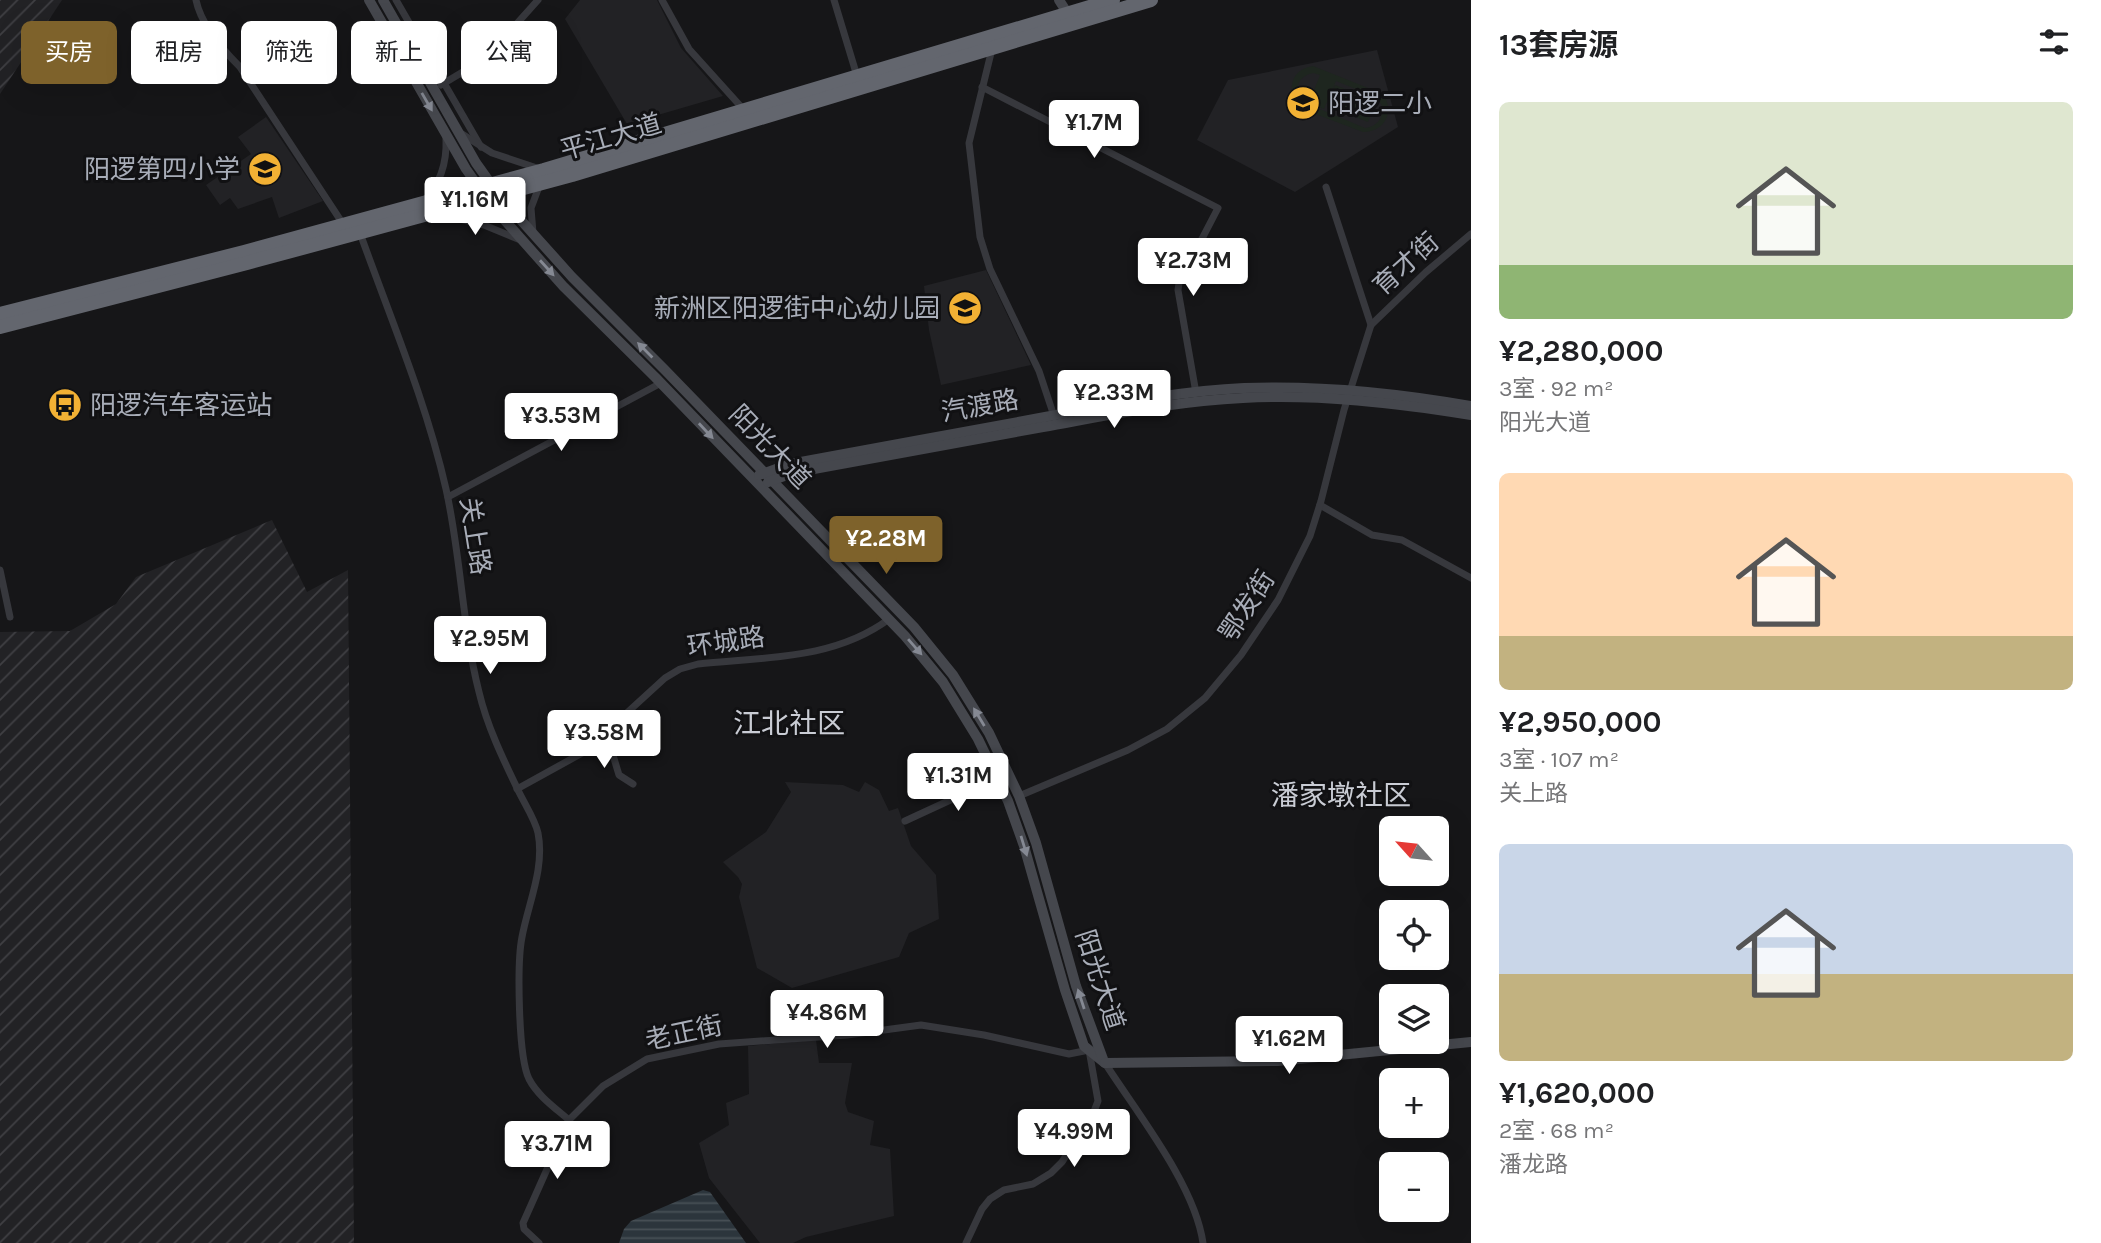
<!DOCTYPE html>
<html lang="zh">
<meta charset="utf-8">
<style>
body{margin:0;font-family:Karla,"Noto Sans SC",sans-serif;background:#f2f2f2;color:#202124;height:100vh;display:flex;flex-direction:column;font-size:26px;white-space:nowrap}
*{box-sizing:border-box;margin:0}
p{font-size:23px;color:#757577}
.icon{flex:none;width:38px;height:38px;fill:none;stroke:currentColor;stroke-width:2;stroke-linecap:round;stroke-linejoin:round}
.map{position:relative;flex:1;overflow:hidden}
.details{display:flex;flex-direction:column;background:#fff;width:630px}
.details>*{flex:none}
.guide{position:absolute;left:21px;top:21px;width:665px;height:63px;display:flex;gap:14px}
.needle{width:46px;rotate:297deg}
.controls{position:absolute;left:1379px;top:816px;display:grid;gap:14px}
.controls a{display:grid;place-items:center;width:70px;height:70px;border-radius:10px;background:#fff;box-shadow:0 7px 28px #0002;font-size:35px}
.price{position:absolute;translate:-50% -60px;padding:0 16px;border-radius:7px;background:#fff;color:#222;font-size:23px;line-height:46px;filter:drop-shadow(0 2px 4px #0008)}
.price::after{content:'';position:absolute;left:50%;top:42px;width:21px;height:16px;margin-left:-10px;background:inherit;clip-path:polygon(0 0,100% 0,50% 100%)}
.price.current{background:#7e622b;color:#fff}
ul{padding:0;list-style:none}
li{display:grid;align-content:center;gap:14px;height:371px;padding:0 28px}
li span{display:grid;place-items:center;height:217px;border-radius:10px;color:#555}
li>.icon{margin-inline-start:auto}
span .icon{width:126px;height:126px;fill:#fffc;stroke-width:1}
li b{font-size:30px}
h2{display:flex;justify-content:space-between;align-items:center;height:84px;padding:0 28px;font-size:30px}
.tag{padding:0 24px;border-radius:10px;background:#fff;box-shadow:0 7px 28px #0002;font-size:24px;line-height:63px}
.tag.current{background:#7e622b;color:#fff}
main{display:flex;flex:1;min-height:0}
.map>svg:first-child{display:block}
.built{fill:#222225}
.industrial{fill:url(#industrial-furrows)}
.green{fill:#1e261f;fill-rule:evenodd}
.water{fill:url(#water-rules)}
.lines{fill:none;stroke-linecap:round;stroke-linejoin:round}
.street{stroke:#37383d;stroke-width:7}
.secondary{stroke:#45474d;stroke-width:10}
.highway{stroke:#63666e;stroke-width:14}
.oneway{fill:#858993}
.labels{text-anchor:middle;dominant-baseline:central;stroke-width:6;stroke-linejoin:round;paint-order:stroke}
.poi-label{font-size:26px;fill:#a8adb8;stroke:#111113;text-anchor:start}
.street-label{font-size:26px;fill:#a8adb8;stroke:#111113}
.neighbourhood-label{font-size:28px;fill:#c9ccd4;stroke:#111113}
</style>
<main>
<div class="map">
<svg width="1471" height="1243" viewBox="0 0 1471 1243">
<defs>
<pattern id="industrial-furrows" width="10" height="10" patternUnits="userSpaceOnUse" patternTransform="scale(1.75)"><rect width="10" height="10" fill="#222225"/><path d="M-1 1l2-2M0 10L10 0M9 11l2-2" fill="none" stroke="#3f3f43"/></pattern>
<pattern id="water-rules" width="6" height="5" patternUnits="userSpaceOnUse" patternTransform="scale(1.75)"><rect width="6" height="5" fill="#2c353c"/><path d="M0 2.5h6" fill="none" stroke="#485056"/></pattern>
</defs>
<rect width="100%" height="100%" fill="#161618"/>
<!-- built -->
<g class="built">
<path d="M580 0H657L681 48 723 96 627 124 565 19Z"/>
<path d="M1377 50 1398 127 1295 192 1197 140 1228 80Z"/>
<path d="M266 117 323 201 279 218 272 197 238 209 230 198 220 205 206 185 251 154 238 137Z"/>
<path d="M986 270 1031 365 941 385 929 330 924 286Z"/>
<path d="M785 782 843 785 859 792 865 782 879 790 889 811 898 808 911 846 936 875 939 919 909 933 899 957 792 988 757 968 739 897 742 884 738 877 723 862 766 832 791 792Z"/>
<path d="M816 1040 819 1063H852L845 1103 848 1112 874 1121 870 1145 890 1149 894 1216 806 1237 793 1243H760L709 1178 699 1143 729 1125 726 1103 749 1094 748 1046Z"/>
</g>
<!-- industrial -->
<g class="industrial">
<path d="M0 0H62L0 94Z"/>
<path d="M272 520 307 592 348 570 354 1243H0V632L70 631 116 604 136 577Z"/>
</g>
<!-- green -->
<g class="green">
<path d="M1313 66 1383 94C1395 112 1385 132 1363 132L1289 104 1291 98 1294 99C1288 82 1295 69 1313 66ZM1313 73 1320 75 1309 103 1324 109 1336 81 1376 97 1383 107C1383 119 1376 127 1365 128L1303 102C1293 89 1298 76 1313 73Z"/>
<path d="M1335 85 1376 101 1368 122 1327 106Z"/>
</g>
<!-- water -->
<path class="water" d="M703 1190 710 1192 746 1243H619L624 1229 631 1221Z"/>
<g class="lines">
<!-- street -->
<g class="street">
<path d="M196 0C201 25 222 49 240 67L343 224"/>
<path d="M396 0 481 147"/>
<path d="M662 0 689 49 744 110"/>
<path d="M834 0 857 76"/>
<path d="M992 49 969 143 980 237 990 269 1039 371 1054 416"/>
<path d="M441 85 486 58 538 0"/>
<path d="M982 87 1218 208 1179 283 1178 290 1196 393"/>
<path d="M462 134 492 153 540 169"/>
<path d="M1326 187 1371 325"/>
<path d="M424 201C441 183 447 163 446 139"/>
<path d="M440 214 484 225 518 239"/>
<path d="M360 233C390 317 426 401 446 489 461 556 462 625 479 692 487 726 503 759 518 790 524 803 535 819 538 833 545 868 528 904 522 937 517 962 518 1057 529 1079 538 1096 554 1107 569 1120"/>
<path d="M533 233 531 208 540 184"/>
<path d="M448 497 661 383"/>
<path d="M1320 505 1372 535 1402 540 1471 578"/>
<path d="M0 570 10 617"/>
<path d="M606 732 619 775 633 784"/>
<path d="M517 789 584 752 665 678 680 669 698 664C764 657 834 660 889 619"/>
<path d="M1019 796 1128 750 1167 729 1205 698 1241 655 1278 600 1310 536 1321 501 1344 410 1371 325 1426 272 1471 234"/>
<path d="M905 821 998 778"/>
<path d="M1105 1063C1137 1113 1195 1185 1203 1243"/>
<path d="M539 1243 524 1229 523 1223 569 1120 603 1086 647 1059 719 1044 847 1035 921 1025 984 1035 1069 1054 1089 1050 1098 1101 1093 1114 1062 1162 1051 1173 1033 1184 1004 1190 990 1199 982 1209 966 1243"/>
</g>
<!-- secondary -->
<g class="secondary">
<path d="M369 0 466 169 492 206 563 286 655 377 905 636 943 682 978 739 1008 801 1024 846 1065 990 1084 1046 1105 1063"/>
<path d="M383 0 476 163 501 198 572 277 664 369 914 627 953 675 989 733 1019 796 1036 843 1076 986 1103 1059"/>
<path d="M1059 0 1068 14"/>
<path d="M759 475 790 464C875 448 960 433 1045 417 1111 405 1177 391 1244 388 1320 385 1397 393 1471 406"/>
<path d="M768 482 792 473C876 458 960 443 1043 427 1110 415 1176 401 1243 398 1319 394 1396 403 1471 415"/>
<path d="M1105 1063 1278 1061 1471 1042"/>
</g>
<!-- highway -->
<g class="highway">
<path d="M0 314 244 252 544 170 1113 0"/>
<path d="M0 327 247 263 572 175 1151 0"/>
</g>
</g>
<!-- one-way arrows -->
<defs><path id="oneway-solid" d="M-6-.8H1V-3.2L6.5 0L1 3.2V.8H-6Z" transform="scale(1.75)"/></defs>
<g class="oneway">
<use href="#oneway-solid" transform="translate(427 102) rotate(60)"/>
<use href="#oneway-solid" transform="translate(547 268) rotate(48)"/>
<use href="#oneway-solid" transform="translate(645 350) rotate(-135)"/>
<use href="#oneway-solid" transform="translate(706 431) rotate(47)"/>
<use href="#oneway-solid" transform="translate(915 647) rotate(49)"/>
<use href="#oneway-solid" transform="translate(979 717) rotate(-121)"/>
<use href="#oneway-solid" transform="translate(1024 846) rotate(73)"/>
<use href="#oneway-solid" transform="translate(1081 999) rotate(-108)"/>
</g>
<!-- icons -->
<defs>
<g id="school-disc" transform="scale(1.75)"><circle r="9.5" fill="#f2b134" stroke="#111113"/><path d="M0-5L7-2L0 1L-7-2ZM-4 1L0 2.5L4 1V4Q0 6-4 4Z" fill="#111"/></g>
<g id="bus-disc" transform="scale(1.75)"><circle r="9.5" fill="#f2b134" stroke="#111113"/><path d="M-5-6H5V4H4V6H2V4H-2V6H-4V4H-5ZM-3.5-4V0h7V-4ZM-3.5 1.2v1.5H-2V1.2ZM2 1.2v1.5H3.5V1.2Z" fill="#111"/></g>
</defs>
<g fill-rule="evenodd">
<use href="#school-disc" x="1303" y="103"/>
<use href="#school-disc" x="265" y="169"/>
<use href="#school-disc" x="965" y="308"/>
<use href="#bus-disc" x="65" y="405"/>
</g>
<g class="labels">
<!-- poi labels -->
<g class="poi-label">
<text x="1328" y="103">阳逻二小</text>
<text x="240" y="169" text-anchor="end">阳逻第四小学</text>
<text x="940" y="308" text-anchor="end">新洲区阳逻街中心幼儿园</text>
<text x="90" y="405">阳逻汽车客运站</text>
</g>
<!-- street labels -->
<g class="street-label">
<text transform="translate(611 137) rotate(-16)">平江大道</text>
<text transform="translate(1406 264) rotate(-42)">育才街</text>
<text transform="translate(980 406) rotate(-10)">汽渡路</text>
<text transform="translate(770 447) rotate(46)">阳光大道</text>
<text transform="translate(475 536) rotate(81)">关上路</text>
<text transform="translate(1247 606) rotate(-57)">鄂发街</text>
<text transform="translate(726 642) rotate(-8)">环城路</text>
<text transform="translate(1100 980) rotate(72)">阳光大道</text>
<text transform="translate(684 1033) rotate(-12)">老正街</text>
</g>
<!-- neighbourhood labels -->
<g class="neighbourhood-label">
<text x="789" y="723">江北社区</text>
<text x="1341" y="795">潘家墩社区</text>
</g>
</g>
</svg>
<div class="controls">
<a><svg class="needle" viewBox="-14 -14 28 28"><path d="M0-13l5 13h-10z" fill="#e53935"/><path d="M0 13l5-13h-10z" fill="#757577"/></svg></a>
<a><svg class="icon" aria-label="locate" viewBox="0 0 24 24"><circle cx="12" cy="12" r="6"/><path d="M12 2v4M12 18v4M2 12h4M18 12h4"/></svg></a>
<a><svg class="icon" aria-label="layers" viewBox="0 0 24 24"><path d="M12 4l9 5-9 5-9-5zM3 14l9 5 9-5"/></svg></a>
<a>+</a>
<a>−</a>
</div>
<b class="price" style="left:1094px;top:160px">¥1.7M</b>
<b class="price" style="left:475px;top:237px">¥1.16M</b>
<b class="price" style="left:1193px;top:298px">¥2.73M</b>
<b class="price" style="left:1114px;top:430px">¥2.33M</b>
<b class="price" style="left:561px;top:453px">¥3.53M</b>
<b class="price current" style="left:886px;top:576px">¥2.28M</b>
<b class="price" style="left:490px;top:676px">¥2.95M</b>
<b class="price" style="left:604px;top:770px">¥3.58M</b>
<b class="price" style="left:958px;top:813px">¥1.31M</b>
<b class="price" style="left:827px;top:1050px">¥4.86M</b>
<b class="price" style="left:1289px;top:1076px">¥1.62M</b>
<b class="price" style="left:1074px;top:1169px">¥4.99M</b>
<b class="price" style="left:557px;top:1181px">¥3.71M</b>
<div class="guide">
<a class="tag current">买房</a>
<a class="tag">租房</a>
<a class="tag">筛选</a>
<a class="tag">新上</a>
<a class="tag">公寓</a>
</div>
</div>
<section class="details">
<h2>13套房源<svg class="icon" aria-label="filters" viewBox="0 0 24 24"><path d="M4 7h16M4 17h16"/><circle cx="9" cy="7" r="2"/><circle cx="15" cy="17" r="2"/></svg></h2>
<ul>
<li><span style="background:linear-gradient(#dfe7d0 75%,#8fb573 0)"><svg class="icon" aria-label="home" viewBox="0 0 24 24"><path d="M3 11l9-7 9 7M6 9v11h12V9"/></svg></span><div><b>¥2,280,000</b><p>3室 · 92 m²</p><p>阳光大道</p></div></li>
<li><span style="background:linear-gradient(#ffd9b3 75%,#c2b280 0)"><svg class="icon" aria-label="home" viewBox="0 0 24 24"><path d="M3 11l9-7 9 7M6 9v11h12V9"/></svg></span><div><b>¥2,950,000</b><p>3室 · 107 m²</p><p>关上路</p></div></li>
<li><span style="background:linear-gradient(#c9d6e8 60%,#c2b280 0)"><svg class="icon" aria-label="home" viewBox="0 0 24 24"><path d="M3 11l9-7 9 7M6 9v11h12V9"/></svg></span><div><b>¥1,620,000</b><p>2室 · 68 m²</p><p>潘龙路</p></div></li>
</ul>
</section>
</main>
